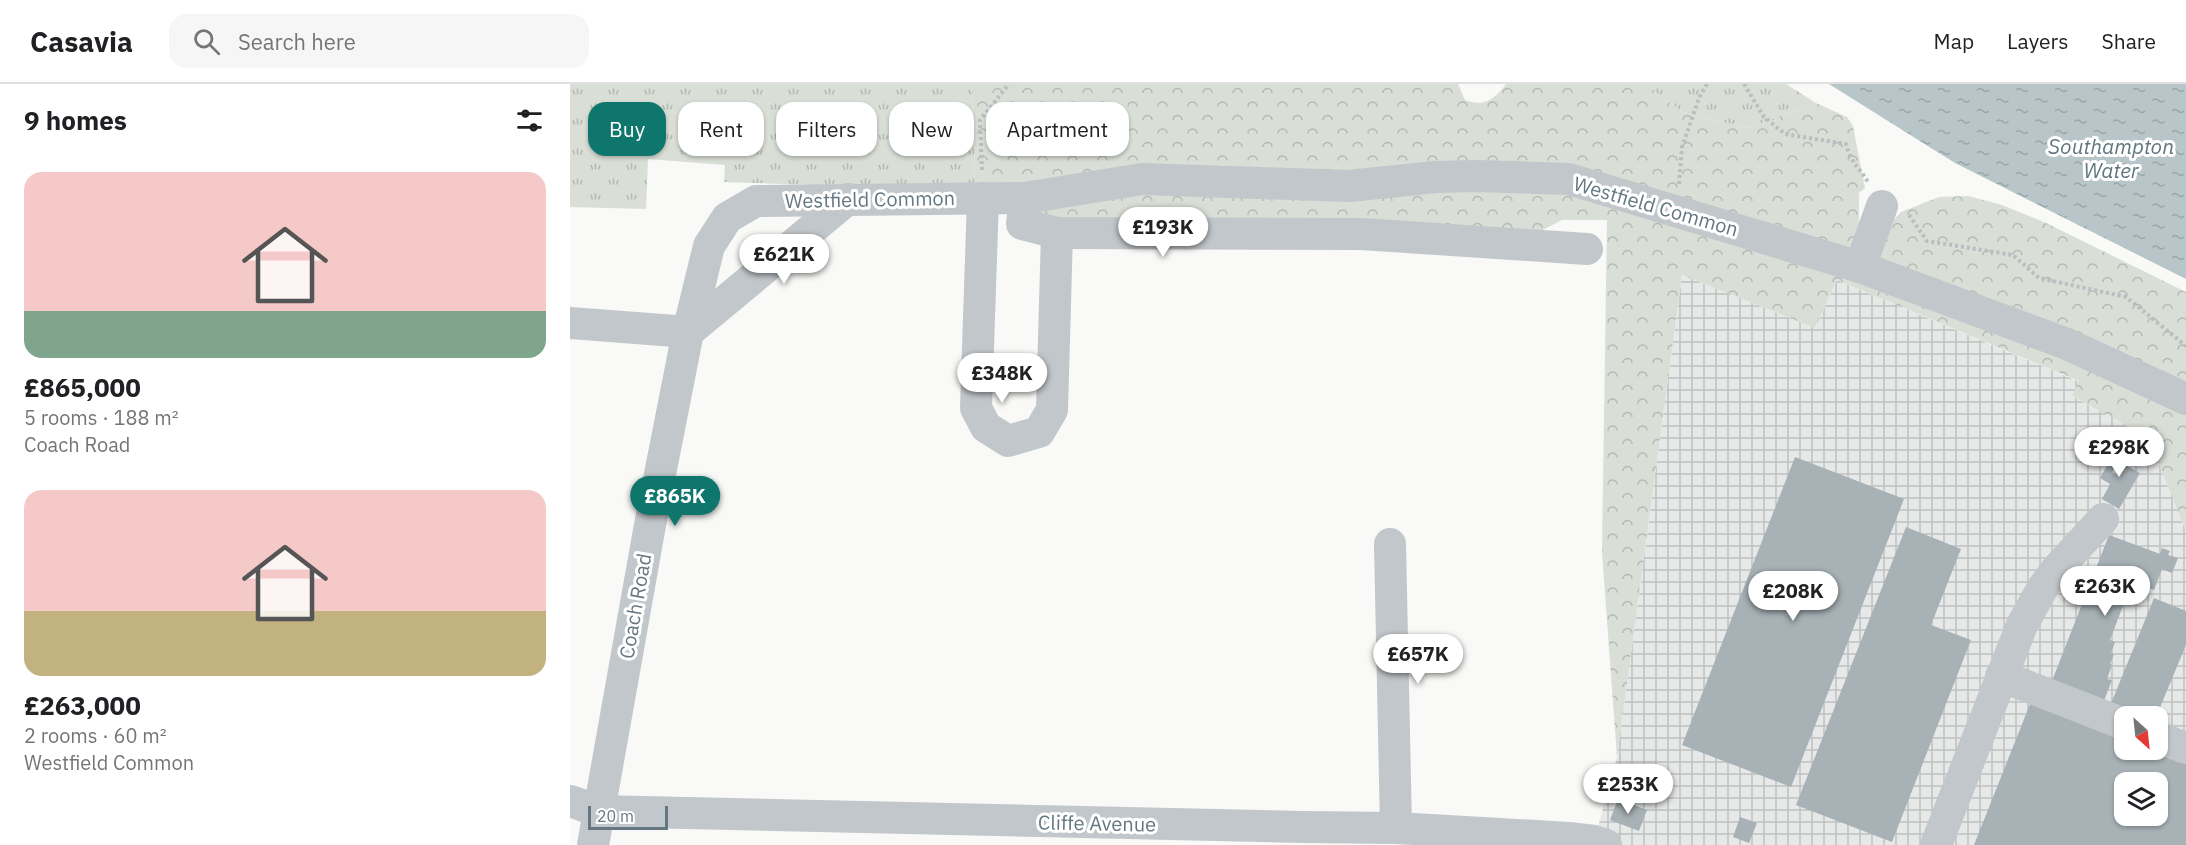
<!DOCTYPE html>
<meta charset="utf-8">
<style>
body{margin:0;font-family:"IBM Plex Sans",sans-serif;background:#f6f6f6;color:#202124;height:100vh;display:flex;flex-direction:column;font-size:22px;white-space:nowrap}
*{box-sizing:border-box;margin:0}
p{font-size:20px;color:#757577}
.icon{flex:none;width:33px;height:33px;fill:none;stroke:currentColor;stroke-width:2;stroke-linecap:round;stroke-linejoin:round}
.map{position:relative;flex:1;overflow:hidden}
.side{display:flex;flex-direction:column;background:#fff;width:570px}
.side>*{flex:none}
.top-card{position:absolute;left:18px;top:18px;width:570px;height:54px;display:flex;gap:12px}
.needle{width:39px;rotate:153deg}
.buttons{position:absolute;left:1544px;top:622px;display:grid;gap:12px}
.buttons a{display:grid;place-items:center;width:54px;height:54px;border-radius:12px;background:#fff;box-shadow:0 2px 4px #0004;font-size:30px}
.scale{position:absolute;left:18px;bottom:15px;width:80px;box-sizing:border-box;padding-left:6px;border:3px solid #647782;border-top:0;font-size:16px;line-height:21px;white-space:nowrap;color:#647782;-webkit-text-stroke:4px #fff;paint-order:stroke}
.price{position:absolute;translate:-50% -51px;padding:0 14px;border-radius:21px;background:#fff;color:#222;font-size:20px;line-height:39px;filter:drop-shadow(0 2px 3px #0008)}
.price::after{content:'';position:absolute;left:50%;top:36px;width:18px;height:14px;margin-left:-9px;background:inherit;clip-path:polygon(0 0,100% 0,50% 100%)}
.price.on{background:#0f766e;color:#fff}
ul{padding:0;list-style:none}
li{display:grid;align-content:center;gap:12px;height:318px;padding:0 24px}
li span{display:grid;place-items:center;height:186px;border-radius:18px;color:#555}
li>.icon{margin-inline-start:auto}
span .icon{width:108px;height:108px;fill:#fffc;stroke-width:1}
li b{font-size:26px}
h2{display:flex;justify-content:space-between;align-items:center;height:72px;padding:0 24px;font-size:26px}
.tag{padding:0 21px;border-radius:18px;background:#fff;box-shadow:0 2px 4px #0004;font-size:21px;line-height:54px}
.tag.on{background:#0f766e;color:#fff}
header{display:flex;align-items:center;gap:36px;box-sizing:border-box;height:84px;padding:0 30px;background:#fff;border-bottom:2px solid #e0e0e0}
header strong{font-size:28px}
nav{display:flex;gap:33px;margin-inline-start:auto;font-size:21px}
.search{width:420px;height:54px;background:#f6f6f6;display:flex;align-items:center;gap:15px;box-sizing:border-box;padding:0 21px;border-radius:18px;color:#757577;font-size:22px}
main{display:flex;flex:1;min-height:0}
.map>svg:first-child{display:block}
.industrial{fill:url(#industrial-grid);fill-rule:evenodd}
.grass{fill:url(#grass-tufts)}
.forest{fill:url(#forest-crowns)}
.water{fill:url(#water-ripples)}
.building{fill:#a7b1b6;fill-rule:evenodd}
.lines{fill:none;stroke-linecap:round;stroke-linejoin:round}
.path{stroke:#babec1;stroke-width:4;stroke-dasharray:3 3;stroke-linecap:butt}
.minor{stroke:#c2c7cb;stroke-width:32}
.labels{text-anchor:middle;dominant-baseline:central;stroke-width:6;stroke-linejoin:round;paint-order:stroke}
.street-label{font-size:20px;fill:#647782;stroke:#fff}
.water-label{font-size:21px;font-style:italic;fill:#5f767c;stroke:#fff}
</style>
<header>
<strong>Casavia</strong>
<div class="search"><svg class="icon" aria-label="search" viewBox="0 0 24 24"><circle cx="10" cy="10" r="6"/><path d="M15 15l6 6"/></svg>Search here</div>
<nav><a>Map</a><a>Layers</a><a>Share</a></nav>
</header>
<main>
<section class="side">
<h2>9 homes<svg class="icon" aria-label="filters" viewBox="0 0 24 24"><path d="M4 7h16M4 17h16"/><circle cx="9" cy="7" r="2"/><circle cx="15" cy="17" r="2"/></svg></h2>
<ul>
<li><span style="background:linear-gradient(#f6c9c9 75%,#7fa58c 0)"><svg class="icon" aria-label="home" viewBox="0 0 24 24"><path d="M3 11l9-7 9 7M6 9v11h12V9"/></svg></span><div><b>£865,000</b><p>5 rooms · 188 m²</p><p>Coach Road</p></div></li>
<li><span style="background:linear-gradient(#f6c9c9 65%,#c2b280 0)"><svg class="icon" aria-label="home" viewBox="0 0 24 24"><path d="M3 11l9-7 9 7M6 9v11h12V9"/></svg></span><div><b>£263,000</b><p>2 rooms · 60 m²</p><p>Westfield Common</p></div></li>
</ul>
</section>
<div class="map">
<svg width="1616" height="761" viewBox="0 0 1616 761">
<defs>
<pattern id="industrial-grid" width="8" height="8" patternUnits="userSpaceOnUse" patternTransform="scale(1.5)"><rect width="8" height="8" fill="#e7e9e8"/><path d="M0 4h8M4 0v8" fill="none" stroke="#bfc2c1"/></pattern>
<pattern id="grass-tufts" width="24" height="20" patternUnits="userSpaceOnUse" patternTransform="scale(1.5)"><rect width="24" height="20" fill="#d9ded6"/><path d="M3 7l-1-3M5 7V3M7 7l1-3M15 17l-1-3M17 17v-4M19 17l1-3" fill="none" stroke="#b4b9b3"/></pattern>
<pattern id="forest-crowns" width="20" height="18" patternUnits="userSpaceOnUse" patternTransform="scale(1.5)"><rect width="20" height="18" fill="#d9ded6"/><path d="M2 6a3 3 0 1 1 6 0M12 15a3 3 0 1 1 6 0" fill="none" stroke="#b4b9b3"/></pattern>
<pattern id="water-ripples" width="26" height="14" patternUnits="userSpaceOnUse" patternTransform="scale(1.5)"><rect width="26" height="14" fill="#b8c6c9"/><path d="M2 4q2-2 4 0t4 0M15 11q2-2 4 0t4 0" fill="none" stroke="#99a6a9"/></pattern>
</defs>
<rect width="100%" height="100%" fill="#f9f9f7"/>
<!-- industrial -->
<path class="industrial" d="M1112 191 1245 244 1267 196 1510 298 1502 312 1563 345 1572 354 1589 380 1616 447V761H1023L1047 673ZM1554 633H1587V666H1554ZM1554 699H1587V732H1554Z"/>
<!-- grass -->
<g class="grass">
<path d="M0 0H402L405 100 271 102 154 98 155 81 78 75 76 125 0 123Z"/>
<path d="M1082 0H1216L1246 19 1178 44 1114 29 1085 8Z"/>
</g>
<!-- forest -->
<path class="forest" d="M402 0H888L895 16C914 23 924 16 936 0H1082L1085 8 1114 29 1178 44 1246 19 1277 33 1283 42 1295 104 1289 109V149L1308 153 1331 128 1369 113 1398 112 1432 121 1476 139 1616 208V447L1589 380 1572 354 1563 345 1502 312 1509 297 1267 196 1245 244 1112 191 1047 673 1032 468 1037 136H992L957 154 490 140 473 131 455 114 405 100Z"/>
<!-- water -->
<path class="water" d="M1259 0H1616V195L1385 79Z"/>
<!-- building -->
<g class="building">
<path d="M1553 353 1560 357 1542 388 1547 391 1554 380 1570 389 1549 425 1532 415 1540 400 1530 394Z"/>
<path d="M1225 373 1334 415 1221 703 1112 661Z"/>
<path d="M1336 443 1391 465 1361 541 1401 556 1322 758 1226 721Z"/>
<path d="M1539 451 1590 470 1592 464 1600 467 1598 471 1608 474 1602 489 1592 485 1584 506 1562 498 1540 556 1545 558 1541 569 1544 570 1540 580 1542 581 1537 595 1542 596 1532 622 1480 602Z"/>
<path d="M1584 514 1616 527V561L1586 633H1566L1540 622Z"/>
<path d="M1462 615 1554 650V666H1587L1616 674V761H1404ZM1554 699H1587V732H1554Z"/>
<path d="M1048 715 1077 726 1069 747 1040 736Z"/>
<path d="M1170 733 1187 739 1179 759 1163 753Z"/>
</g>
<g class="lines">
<!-- path -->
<g class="path">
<path d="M1174 0 1194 33 1215 50 1276 60C1281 79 1288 82 1298 98"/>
<path d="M412 86 410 36 439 0"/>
<path d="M1109 100 1112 63 1129 14 1137 0"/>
<path d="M1339 131 1357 157 1443 171 1469 194 1556 213 1616 262"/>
</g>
<!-- minor -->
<g class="minor">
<path d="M413 114 406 324 416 343 438 357 469 348 482 326 487 149"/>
<path d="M455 114 572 95 779 102 865 93 906 92 999 95 1290 183 1497 260 1616 315"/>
<path d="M1290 183 1312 122"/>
<path d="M0 239 118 248 278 115"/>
<path d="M820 460 826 744"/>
<path d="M1431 592 1554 640"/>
<path d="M1587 653 1616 664"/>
<path d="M0 717 29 727 733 743 826 744 999 754 1024 757 1036 761"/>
<path d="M23 761 80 441 118 248 139 162 157 134 186 117 455 114 452 140 487 149 791 150 1017 165"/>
<path d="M1366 761 1452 541 1472 505 1485 487 1533 435"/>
</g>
</g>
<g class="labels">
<!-- street labels -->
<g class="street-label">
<text transform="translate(300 115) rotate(-1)">Westfield Common</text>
<text transform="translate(1086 122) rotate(16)">Westfield Common</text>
<text transform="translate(65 522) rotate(-80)">Coach Road</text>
<text transform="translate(527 739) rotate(1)">Cliffe Avenue</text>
</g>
<!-- water labels -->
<g class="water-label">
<text x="1541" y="62">Southampton<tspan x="1541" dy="24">Water</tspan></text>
</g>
</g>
</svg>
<div class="buttons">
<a><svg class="needle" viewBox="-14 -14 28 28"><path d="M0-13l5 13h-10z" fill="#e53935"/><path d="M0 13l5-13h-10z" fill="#757577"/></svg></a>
<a><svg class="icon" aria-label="layers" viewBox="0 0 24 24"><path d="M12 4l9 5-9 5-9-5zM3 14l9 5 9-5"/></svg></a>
</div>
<div class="scale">20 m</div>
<b class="price" style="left:593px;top:174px">£193K</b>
<b class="price" style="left:214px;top:201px">£621K</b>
<b class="price" style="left:432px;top:320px">£348K</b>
<b class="price" style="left:1549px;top:394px">£298K</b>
<b class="price on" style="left:105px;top:443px">£865K</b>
<b class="price" style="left:1535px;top:533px">£263K</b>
<b class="price" style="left:1223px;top:538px">£208K</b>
<b class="price" style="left:848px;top:601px">£657K</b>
<b class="price" style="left:1058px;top:731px">£253K</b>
<div class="top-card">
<a class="tag on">Buy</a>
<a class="tag">Rent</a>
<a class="tag">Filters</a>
<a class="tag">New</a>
<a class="tag">Apartment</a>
</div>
</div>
</main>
